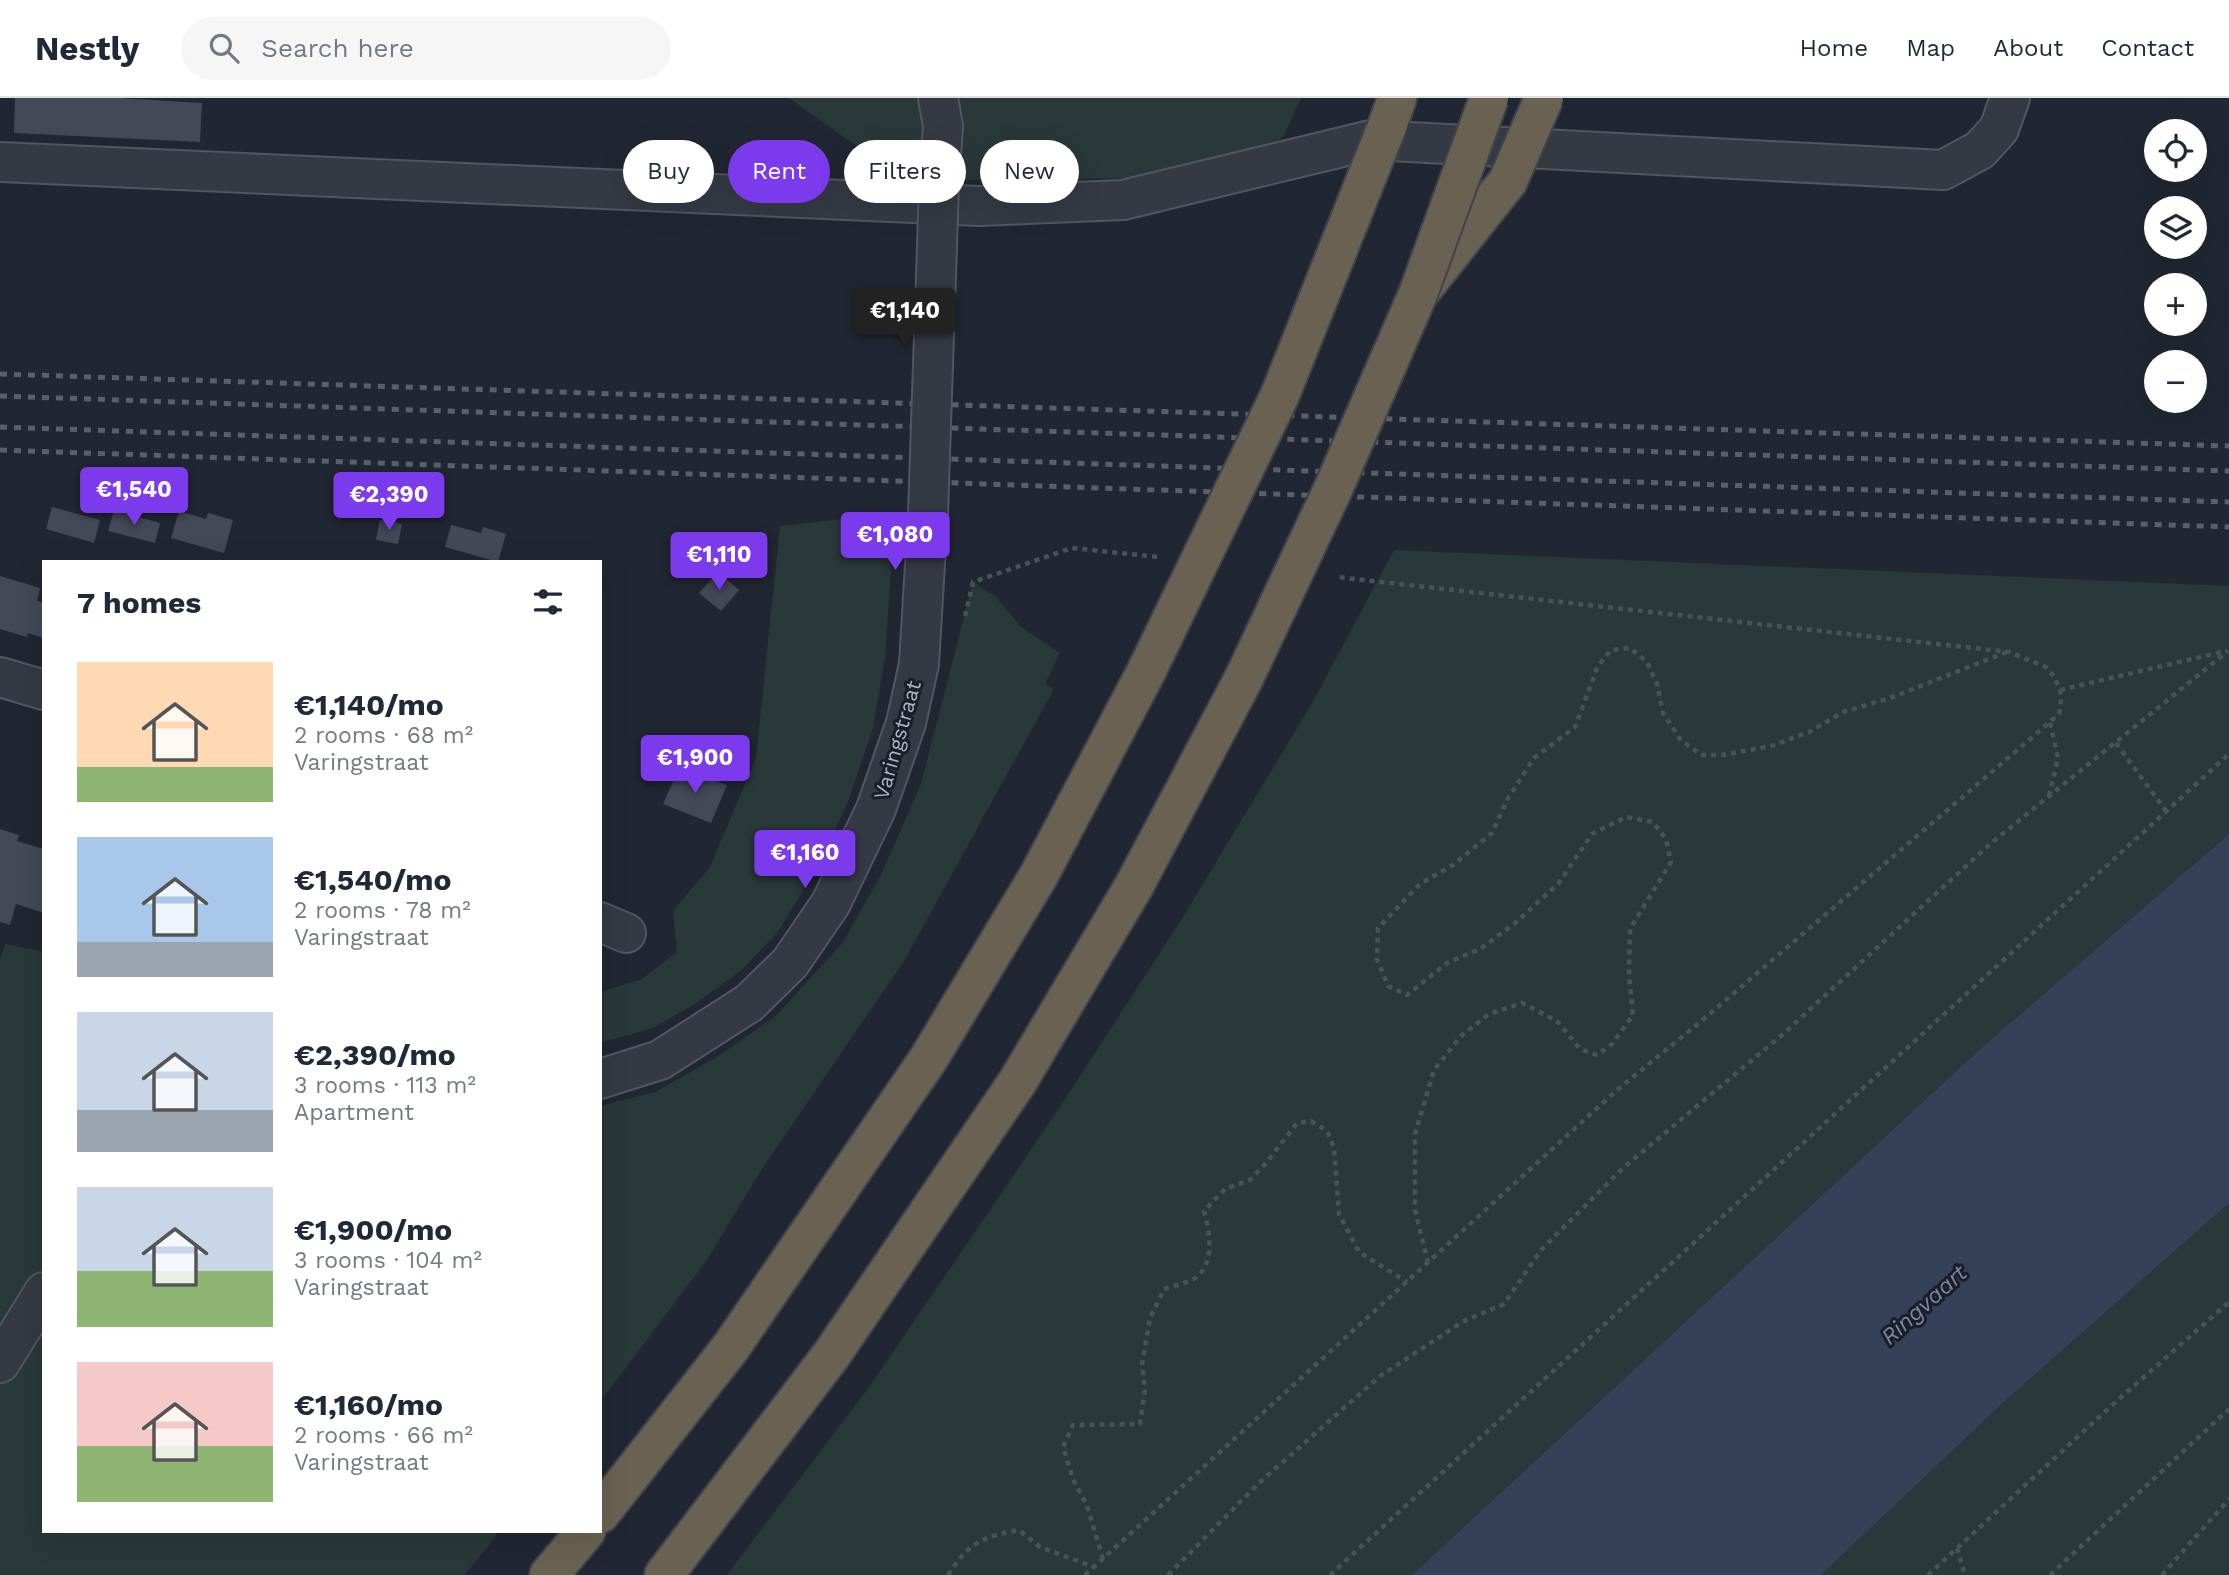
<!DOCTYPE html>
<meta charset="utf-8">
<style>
body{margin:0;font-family:"Work Sans",sans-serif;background:#f6f6f7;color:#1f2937;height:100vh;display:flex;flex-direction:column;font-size:26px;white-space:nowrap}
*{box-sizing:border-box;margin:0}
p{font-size:23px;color:#747a83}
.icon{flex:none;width:38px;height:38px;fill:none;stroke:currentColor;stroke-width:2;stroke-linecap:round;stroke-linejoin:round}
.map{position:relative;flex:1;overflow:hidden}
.details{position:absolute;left:42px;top:462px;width:560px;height:973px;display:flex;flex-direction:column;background:#fff;border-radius:0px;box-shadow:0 7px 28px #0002}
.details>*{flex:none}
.guide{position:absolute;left:623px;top:42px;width:665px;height:63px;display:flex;gap:14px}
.buttons{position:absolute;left:2144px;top:21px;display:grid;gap:14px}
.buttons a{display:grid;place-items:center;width:63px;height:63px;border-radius:50%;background:#fff;box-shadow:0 7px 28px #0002;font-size:35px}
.price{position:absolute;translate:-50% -60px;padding:0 16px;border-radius:7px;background:#7c3aed;color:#fff;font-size:23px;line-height:46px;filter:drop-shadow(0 2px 4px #0008)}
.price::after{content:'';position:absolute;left:50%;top:42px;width:21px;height:16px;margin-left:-10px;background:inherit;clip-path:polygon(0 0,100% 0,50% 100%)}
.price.on{background:#222;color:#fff}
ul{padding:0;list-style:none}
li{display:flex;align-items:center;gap:21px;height:175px;padding:0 35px}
li span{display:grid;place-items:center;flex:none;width:196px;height:140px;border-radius:0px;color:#555}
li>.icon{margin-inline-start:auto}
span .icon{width:84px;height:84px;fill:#fffc;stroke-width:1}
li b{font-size:30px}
h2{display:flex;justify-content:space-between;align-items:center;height:84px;padding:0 35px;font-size:30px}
.tag{padding:0 24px;border-radius:32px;background:#fff;box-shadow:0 7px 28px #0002;font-size:24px;line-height:63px}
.tag.on{background:#7c3aed;color:#fff}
header{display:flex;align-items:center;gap:42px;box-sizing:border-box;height:98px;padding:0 35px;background:#fff;border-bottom:2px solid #e0e1e3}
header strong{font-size:33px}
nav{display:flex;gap:38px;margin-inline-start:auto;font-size:24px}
.search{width:490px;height:63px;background:#f6f6f7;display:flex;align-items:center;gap:18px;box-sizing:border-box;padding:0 24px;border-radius:38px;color:#747a83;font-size:26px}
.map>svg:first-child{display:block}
.green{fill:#293839}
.water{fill:#364058}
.building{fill:#424957}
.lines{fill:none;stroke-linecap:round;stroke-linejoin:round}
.minor-casing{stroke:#515661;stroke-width:42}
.highway-casing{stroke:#3f434e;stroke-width:42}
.path{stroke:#465458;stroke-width:4.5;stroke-dasharray:5 5;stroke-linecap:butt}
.minor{stroke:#343943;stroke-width:38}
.highway{stroke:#696252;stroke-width:38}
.rail{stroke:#5a5f6d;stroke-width:5;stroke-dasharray:7 7;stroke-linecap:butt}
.minor-bridge-casing{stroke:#515661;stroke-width:42;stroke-linecap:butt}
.highway-bridge-casing{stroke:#3f434e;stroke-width:42;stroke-linecap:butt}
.minor-bridge{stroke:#343943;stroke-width:38}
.highway-bridge{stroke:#696252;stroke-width:38}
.labels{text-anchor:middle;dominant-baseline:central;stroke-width:6;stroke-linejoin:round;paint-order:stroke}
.street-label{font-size:21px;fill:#aeb3c0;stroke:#1a1e28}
.water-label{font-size:23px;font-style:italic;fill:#7a87a6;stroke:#1a1e28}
</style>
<header>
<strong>Nestly</strong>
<div class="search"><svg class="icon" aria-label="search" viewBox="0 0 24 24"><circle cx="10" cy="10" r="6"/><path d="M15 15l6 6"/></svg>Search here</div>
<nav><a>Home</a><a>Map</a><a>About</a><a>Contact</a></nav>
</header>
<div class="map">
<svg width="2229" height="1477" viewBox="0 0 2229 1477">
<rect width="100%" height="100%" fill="#212732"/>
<!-- green -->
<g class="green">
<path d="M789 0H1301L1284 37 1275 46 1129 80 906 83Z"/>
<path d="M895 415 885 559 873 630 848 704 816 772 777 835 742 872 695 906 653 930 600 945V894L642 881 677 854 673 813 710 769 756 660 780 428Z"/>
<path d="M1394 452 2229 488V736L1979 952 1412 1477H727L872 1285 1060 1009 1183 819 1311 607Z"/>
<path d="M973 484 996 499 1021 529 1060 555 1045 586 1054 591 904 863 762 1071 708 1160 600 1304V1008L655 994 717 959 777 917 843 844 881 777 921 686Z"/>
<path d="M5 846 44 854V1433H500L465 1477H0V861Z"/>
<path d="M2229 1105V1477H1821L2005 1303Z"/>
</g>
<!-- water -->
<path class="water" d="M2229 736V1105L2005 1303 1821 1477H1412L1979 952Z"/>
<!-- building -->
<g class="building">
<path d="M15 0H117L202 5 200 44 14 35Z"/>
<path d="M52 409 100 422 94 445 46 431Z"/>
<path d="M114 412 160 425 155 445 108 433Z"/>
<path d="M179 413 206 421 208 415 233 422 224 455 171 440Z"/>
<path d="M380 422 402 426 398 446 376 442Z"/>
<path d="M451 427 481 435 483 429 506 436 498 464 445 449Z"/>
<path d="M718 474 739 492 721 513 699 495Z"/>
<path d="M0 478 40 490 37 503 44 505V540L28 535 27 539 0 531Z"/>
<path d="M680 668 727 687 711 725 663 706Z"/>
<path d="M0 731 19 737 17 743 44 751V815L16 806 10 827 0 824Z"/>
</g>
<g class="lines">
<!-- minor casing -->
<g class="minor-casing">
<g id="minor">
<path d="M938 0 943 28 939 87"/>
<path d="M0 64 979 108 1123 102 1371 42 1943 72 1980 52 1999 31 2010 0"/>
<path d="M0 579 44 592"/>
<path d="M600 824 626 835"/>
<path d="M600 981 660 962 749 905 790 865 831 805 876 711 906 625 919 566 928 416"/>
<path d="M0 1265 44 1194"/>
</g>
</g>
<!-- highway casing -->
<g class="highway-casing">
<g id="highway">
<path d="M1388 26 1397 0"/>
<path d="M1424 189 1508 83"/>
<path d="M600 1416 731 1249 929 960 1039 777 1146 574"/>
<path d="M549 1477 586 1433"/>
<path d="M664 1477 832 1256 1018 983 1134 788 1244 580"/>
</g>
</g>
<!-- path -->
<g class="path">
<path d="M965 518 973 484 1072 450 1158 459"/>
<path d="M2060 592 2226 553"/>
<path d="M2116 645 2166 713"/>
<path d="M2049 698 2058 660 2050 624"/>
<path d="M1428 1165 1415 1112V1036L1434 972 1461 938 1489 916 1522 905 1557 923 1580 951 1597 957 1612 946 1633 917 1629 877 1630 831 1671 764 1666 741 1653 724 1626 719 1592 736 1558 786 1514 826 1480 851 1447 865 1407 897 1388 888 1377 861 1378 830 1420 786 1453 767 1492 735 1507 702 1534 660 1575 629 1598 568 1611 552 1630 550 1647 564 1657 586 1663 615 1680 641 1701 657H1723L1771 648 1809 634 1843 614 1890 600 2007 554"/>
<path d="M1957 1450 1965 1477"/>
<path d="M1103 1461 1087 1408 1073 1381 1063 1349 1073 1327 1140 1326 1145 1292 1142 1266 1150 1220 1164 1191C1173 1188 1183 1186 1192 1182 1216 1169 1210 1135 1204 1113L1225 1091 1250 1082 1267 1064 1297 1025 1311 1023 1327 1033 1334 1050 1339 1116 1359 1154 1407 1184"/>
<path d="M948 1477C969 1445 981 1439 1019 1432L1040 1449 1094 1469"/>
<path d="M1085 1477 1617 992 1699 925 2050 624 2059 616 2061 602 2060 592 2055 580 2046 569 2009 554 1337 479"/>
<path d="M1168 1477 1259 1385 1379 1279 1462 1224 1504 1206 1541 1152 1623 1070 1782 937 1990 746 2228 553"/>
<path d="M1330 1477 2229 656"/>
<path d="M1928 1477 2110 1309 2229 1204"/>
<path d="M2050 1477 2229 1311"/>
<path d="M2162 1477 2229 1401"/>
</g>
<!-- minor -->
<use href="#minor" class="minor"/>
<!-- highway -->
<use href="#highway" class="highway"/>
<!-- rail -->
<g class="rail">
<path d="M0 276 2229 348"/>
<path d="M0 298 2229 373"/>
<path d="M0 329 2229 404"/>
<path d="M0 352 2229 429"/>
</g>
<!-- minor-bridge casing -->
<g class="minor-bridge-casing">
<path id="minor-bridge" d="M928 416 939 87"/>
</g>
<!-- highway-bridge casing -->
<g class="highway-bridge-casing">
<g id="highway-bridge">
<path d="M1508 83 1544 0"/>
<path d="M1146 574 1280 297 1388 26"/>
<path d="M1244 580 1334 389 1418 196 1489 0"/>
</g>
</g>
<!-- minor-bridge -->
<use href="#minor-bridge" class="minor-bridge"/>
<!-- highway-bridge -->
<use href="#highway-bridge" class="highway-bridge"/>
</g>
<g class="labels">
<!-- street labels -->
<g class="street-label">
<text transform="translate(897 642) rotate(-74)">Varingstraat</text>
</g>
<!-- water labels -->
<g class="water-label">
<text transform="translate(1924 1207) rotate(-42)">Ringvaart</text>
</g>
</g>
</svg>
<div class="buttons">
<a><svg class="icon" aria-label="locate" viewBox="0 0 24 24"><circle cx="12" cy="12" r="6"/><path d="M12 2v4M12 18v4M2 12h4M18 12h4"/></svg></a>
<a><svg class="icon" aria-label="layers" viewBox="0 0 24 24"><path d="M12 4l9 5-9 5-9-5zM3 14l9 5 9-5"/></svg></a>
<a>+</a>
<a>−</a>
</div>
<b class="price on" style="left:905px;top:250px">€1,140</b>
<b class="price" style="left:134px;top:429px">€1,540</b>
<b class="price" style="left:389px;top:434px">€2,390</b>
<b class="price" style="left:895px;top:474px">€1,080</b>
<b class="price" style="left:719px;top:494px">€1,110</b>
<b class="price" style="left:695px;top:697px">€1,900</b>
<b class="price" style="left:805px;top:792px">€1,160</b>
<div class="guide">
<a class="tag">Buy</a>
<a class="tag on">Rent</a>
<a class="tag">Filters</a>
<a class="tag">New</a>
</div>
<section class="details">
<h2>7 homes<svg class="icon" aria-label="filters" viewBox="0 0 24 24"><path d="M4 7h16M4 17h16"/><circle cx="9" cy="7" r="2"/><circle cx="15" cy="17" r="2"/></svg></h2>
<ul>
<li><span style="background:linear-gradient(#ffd9b3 75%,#8fb573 0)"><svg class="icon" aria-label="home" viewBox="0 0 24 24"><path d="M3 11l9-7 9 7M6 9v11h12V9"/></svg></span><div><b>€1,140/mo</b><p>2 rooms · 68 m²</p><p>Varingstraat</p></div></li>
<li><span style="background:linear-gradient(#a9c7e8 75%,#9aa5b1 0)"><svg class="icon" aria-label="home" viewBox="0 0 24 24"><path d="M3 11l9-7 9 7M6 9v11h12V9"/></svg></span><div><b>€1,540/mo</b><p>2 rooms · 78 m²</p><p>Varingstraat</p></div></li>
<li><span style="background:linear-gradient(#c9d6e8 70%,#9aa5b1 0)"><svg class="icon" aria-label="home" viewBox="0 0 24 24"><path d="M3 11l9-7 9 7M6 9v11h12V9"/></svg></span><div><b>€2,390/mo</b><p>3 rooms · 113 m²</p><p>Apartment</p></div></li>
<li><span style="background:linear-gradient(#c9d6e8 60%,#8fb573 0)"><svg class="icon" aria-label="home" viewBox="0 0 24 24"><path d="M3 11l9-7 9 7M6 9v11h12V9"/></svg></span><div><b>€1,900/mo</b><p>3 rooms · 104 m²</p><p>Varingstraat</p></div></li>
<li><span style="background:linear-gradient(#f6c9c9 60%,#8fb573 0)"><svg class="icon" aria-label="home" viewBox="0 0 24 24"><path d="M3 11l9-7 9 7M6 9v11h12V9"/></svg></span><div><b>€1,160/mo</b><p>2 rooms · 66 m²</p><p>Varingstraat</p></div></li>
</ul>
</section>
</div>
